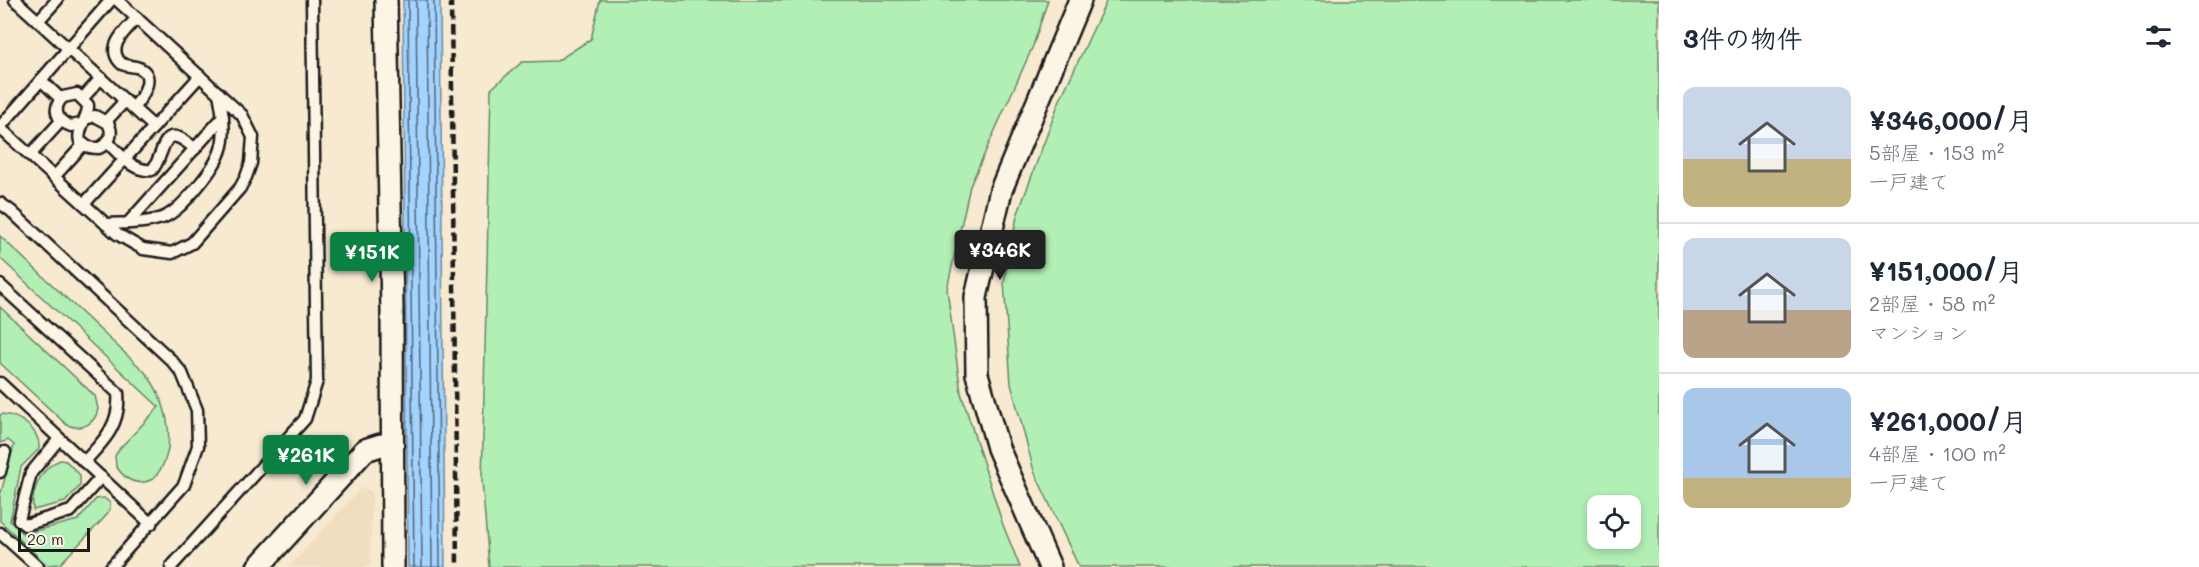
<!DOCTYPE html>
<html lang="ja">
<meta charset="utf-8">
<style>
body{margin:0;font-family:Mali,"Klee One",sans-serif;background:#f6f6f7;color:#1f2937;height:100vh;display:flex;flex-direction:column;font-size:22px;white-space:nowrap}
*{box-sizing:border-box;margin:0}
p{font-size:20px;color:#747a83}
.icon{flex:none;width:33px;height:33px;fill:none;stroke:currentColor;stroke-width:2;stroke-linecap:round;stroke-linejoin:round}
.map{position:relative;flex:1;overflow:hidden}
.side{display:flex;flex-direction:column;background:#fff;width:540px}
.side>*{flex:none}
.controls{position:absolute;left:1587px;top:495px;display:grid;gap:12px}
.controls a{display:grid;place-items:center;width:54px;height:54px;border-radius:12px;background:#fff;box-shadow:0 3px 9px #0003;font-size:30px}
.scale{position:absolute;left:18px;bottom:15px;width:72px;box-sizing:border-box;padding-left:6px;border:3px solid #1c1c1c;border-top:0;font-size:16px;line-height:21px;white-space:nowrap;color:#1c1c1c;-webkit-text-stroke:4px #fcf5e5;paint-order:stroke}
.price{position:absolute;translate:-50% -51px;padding:0 14px;border-radius:6px;background:#0b8043;color:#fff;font-size:20px;line-height:39px;filter:drop-shadow(0 2px 3px #0008)}
.price::after{content:'';position:absolute;left:50%;top:36px;width:18px;height:14px;margin-left:-9px;background:inherit;clip-path:polygon(0 0,100% 0,50% 100%)}
.price.current{background:#222;color:#fff}
ul{padding:0;list-style:none}
li{display:flex;align-items:center;gap:18px;height:150px;padding:0 24px}
li+li{border-top:2px solid #e0e1e3}
li span{display:grid;place-items:center;flex:none;width:168px;height:120px;border-radius:12px;color:#555}
li>.icon{margin-inline-start:auto}
span .icon{width:72px;height:72px;fill:#fffc;stroke-width:1}
li b{font-size:26px}
h2{display:flex;justify-content:space-between;align-items:center;height:72px;padding:0 24px;font-size:26px}
main{display:flex;flex:1;min-height:0}
.map>svg:first-child{display:block}
.built{fill:#f1ddc0}
.green{fill:#b1efb5;stroke:#668668;stroke-width:1.5;fill-rule:evenodd}
.water{fill:#a3d3ff;stroke:#6d8aa4;stroke-width:1.5}
.lines{fill:none;stroke-linecap:round;stroke-linejoin:round}
.shore{stroke:#526577;stroke-width:1.5}
.lane-casing{stroke:#1c1c1c;stroke-width:15}
.street-casing{stroke:#1c1c1c;stroke-width:26}
.lane{stroke:#fcf5e5;stroke-width:10}
.street{stroke:#fcf5e5;stroke-width:21}
.rail{stroke:#1c1c1c;stroke-width:4.5;stroke-dasharray:9 4.5;stroke-linecap:butt}
</style>
<main>
<div class="map">
<svg width="1659" height="567" viewBox="0 0 1659 567">
<rect width="100%" height="100%" fill="#f8e9d1"/>
<filter id="ink" filterUnits="userSpaceOnUse"><feTurbulence type="fractalNoise" baseFrequency=".0167" numOctaves="2"/><feDisplacementMap in="SourceGraphic" scale="12" xChannelSelector="R" yChannelSelector="G"/><feConvolveMatrix kernelMatrix="1 2 1 2 8 2 1 2 1" color-interpolation-filters="sRGB"/></filter>
<g filter="url(#ink)">
<!-- built -->
<path class="built" d="M362 487 372 492 370 567H289Z"/>
<!-- green -->
<g class="green">
<path d="M600 0H1048L1033 46 970 186 947 289 961 393 1003 525 1020 567H489L482 480 491 89 522 62 557 61 591 39Z"/>
<path d="M1107 0H1659V567H1079L1034 471 1011 384 1004 282 1017 216 1059 102ZM1598 506H1630V538H1598Z"/>
<path d="M0 236 145 372C167 400 181 450 153 479 137 487 125 480 116 466L115 456 120 448 159 407 0 258Z"/>
<path d="M0 307 95 396 98 409C95 424 82 431 67 425L0 363Z"/>
<path d="M2 414C19 415 41 430 39 449L21 467 10 521 23 534 78 520 96 499 104 498 110 503V509L105 517 60 564 47 565 0 521V496L14 445 8 440 0 443V415Z"/>
<path d="M60 460 66 461 80 475V486L65 502 33 510C31 491 41 467 60 460Z"/>
</g>
<!-- water -->
<path class="water" d="M403 0H440L445 567H408Z"/>
<g class="lines">
<!-- shore -->
<g class="shore">
<path d="M408 0 414 567"/>
<path d="M416 0 422 567"/>
<path d="M427 0 432 567"/>
<path d="M434 0 440 567"/>
</g>
<!-- lane casing -->
<g class="lane-casing">
<g id="lane">
<path d="M15 0 154 127"/>
<path d="M38 21 57 0"/>
<path d="M41 80 61 99"/>
<path d="M83 98 101 78"/>
<path d="M133 108C142 98 159 73 136 67 131 66 127 66 122 64 104 48 126 30 137 18"/>
<path d="M106 121 125 101"/>
<path d="M81 124 71 126C56 121 52 108 63 97L77 94 88 105C90 119 61 148 99 148 110 143 114 134 108 123L95 116 85 119"/>
<path d="M0 127 111 0"/>
<path d="M0 128 117 234 143 249 172 253 192 243 240 188 246 177 251 163 253 137 242 115 117 0"/>
<path d="M108 143C121 155 133 172 152 170 166 155 160 117 195 149"/>
<path d="M30 155 61 121"/>
<path d="M54 177 84 144"/>
<path d="M0 203 11 211 171 360 182 373 197 410 198 446 184 485 111 567"/>
<path d="M84 204 200 76"/>
<path d="M128 223 223 117"/>
<path d="M106 224C125 223 144 224 162 218 175 213 185 201 194 191 226 153 228 142 219 93"/>
<path d="M0 285 118 393C121 424 104 441 84 462"/>
<path d="M0 383 151 524"/>
<path d="M59 439 31 473 19 520 25 525 71 511 101 477"/>
<path d="M0 453 5 452 0 472"/>
<path d="M0 533 38 567"/>
<path d="M171 567 305 419 317 381 312 0"/>
</g>
</g>
<!-- street casing -->
<g class="street-casing">
<g id="street">
<path d="M386 0 392 311 393 567"/>
<path d="M258 567 365 450 381 445"/>
<path d="M1050 567 998 448 977 374 976 297 1001 190 1080 0"/>
</g>
</g>
<!-- lane -->
<use href="#lane" class="lane"/>
<!-- street -->
<use href="#street" class="street"/>
<!-- rail -->
<path class="rail" d="M451 0 457 567"/>
</g>
</g>
</svg>
<div class="controls">
<a><svg class="icon" aria-label="locate" viewBox="0 0 24 24"><circle cx="12" cy="12" r="6"/><path d="M12 2v4M12 18v4M2 12h4M18 12h4"/></svg></a>
</div>
<div class="scale">20 m</div>
<b class="price current" style="left:1000px;top:281px">¥346K</b>
<b class="price" style="left:372px;top:283px">¥151K</b>
<b class="price" style="left:306px;top:486px">¥261K</b>
</div>
<section class="side">
<h2>3件の物件<svg class="icon" aria-label="filters" viewBox="0 0 24 24"><path d="M4 7h16M4 17h16"/><circle cx="9" cy="7" r="2"/><circle cx="15" cy="17" r="2"/></svg></h2>
<ul>
<li><span style="background:linear-gradient(#c9d6e8 60%,#c2b280 0)"><svg class="icon" aria-label="home" viewBox="0 0 24 24"><path d="M3 11l9-7 9 7M6 9v11h12V9"/></svg></span><div><b>¥346,000/月</b><p>5部屋 · 153 m²</p><p>一戸建て</p></div></li>
<li><span style="background:linear-gradient(#c9d6e8 60%,#b9a48a 0)"><svg class="icon" aria-label="home" viewBox="0 0 24 24"><path d="M3 11l9-7 9 7M6 9v11h12V9"/></svg></span><div><b>¥151,000/月</b><p>2部屋 · 58 m²</p><p>マンション</p></div></li>
<li><span style="background:linear-gradient(#a9c7e8 75%,#c2b280 0)"><svg class="icon" aria-label="home" viewBox="0 0 24 24"><path d="M3 11l9-7 9 7M6 9v11h12V9"/></svg></span><div><b>¥261,000/月</b><p>4部屋 · 100 m²</p><p>一戸建て</p></div></li>
</ul>
</section>
</main>
